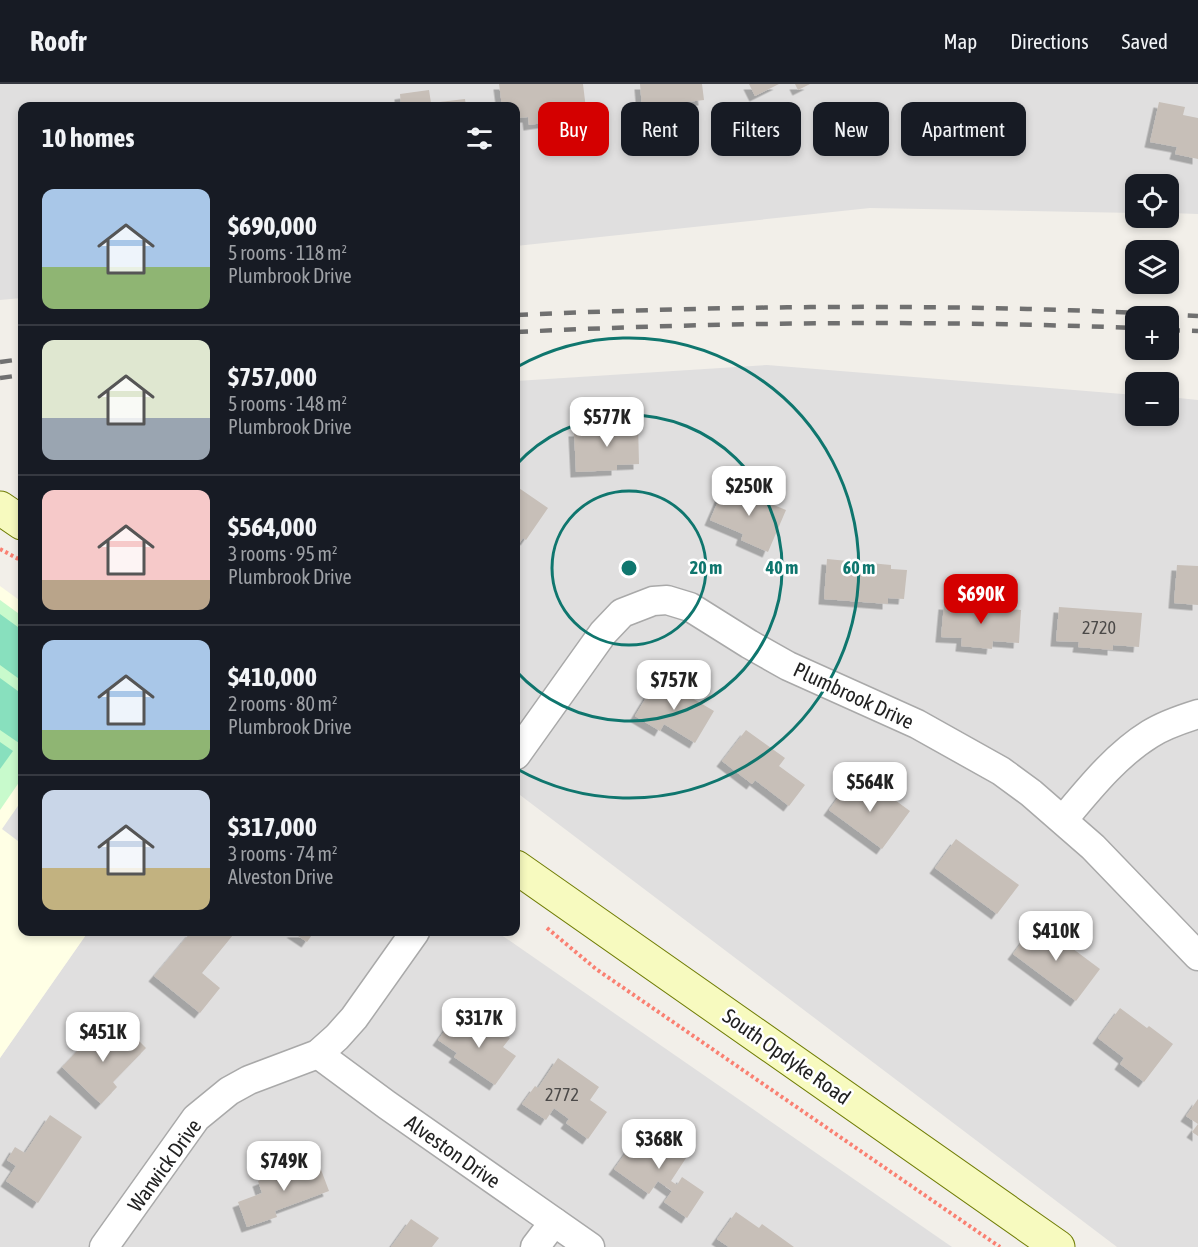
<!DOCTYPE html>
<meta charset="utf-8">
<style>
body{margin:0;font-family:"Asap Condensed",sans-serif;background:#20242c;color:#f1f3f6;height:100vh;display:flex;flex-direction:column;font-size:22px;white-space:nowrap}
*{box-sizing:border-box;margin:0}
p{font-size:20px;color:#9ea1a6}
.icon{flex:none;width:33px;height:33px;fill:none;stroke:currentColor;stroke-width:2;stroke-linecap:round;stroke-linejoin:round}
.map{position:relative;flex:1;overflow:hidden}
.details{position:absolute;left:18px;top:18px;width:502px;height:834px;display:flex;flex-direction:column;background:#171b24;border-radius:12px;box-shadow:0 3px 9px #0003}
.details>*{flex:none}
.hud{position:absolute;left:538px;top:18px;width:568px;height:54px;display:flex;gap:12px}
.buttons{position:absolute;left:1125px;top:90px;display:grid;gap:12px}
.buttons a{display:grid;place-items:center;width:54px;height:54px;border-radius:12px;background:#171b24;box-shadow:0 3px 9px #0003;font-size:30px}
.price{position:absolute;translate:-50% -51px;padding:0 14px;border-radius:12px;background:#fff;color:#222;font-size:20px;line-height:39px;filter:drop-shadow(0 2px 3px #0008)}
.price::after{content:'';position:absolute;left:50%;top:36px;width:18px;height:14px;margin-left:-9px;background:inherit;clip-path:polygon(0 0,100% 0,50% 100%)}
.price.current{background:#d40000;color:#fff}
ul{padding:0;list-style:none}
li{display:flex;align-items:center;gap:18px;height:150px;padding:0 24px}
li+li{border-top:2px solid #363941}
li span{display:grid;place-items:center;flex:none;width:168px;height:120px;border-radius:12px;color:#555}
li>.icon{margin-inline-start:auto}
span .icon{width:72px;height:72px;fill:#fffc;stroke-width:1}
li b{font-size:26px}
h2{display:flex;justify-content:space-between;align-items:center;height:72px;padding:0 24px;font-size:26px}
.tag{padding:0 21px;border-radius:12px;background:#171b24;box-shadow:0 3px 9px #0003;font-size:21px;line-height:54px}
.tag.current{background:#d40000;color:#fff}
header{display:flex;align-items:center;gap:36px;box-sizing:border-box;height:84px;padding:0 30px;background:#171b24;border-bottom:2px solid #363941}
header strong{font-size:28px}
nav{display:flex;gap:33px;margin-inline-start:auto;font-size:21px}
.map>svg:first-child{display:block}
.residential{fill:#e0dfdf}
.education{fill:#ffffe5}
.park{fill:#c8facc}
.pitch{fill:#88e0be}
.parking{fill:#e2e2e2}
.building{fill:#c7bfb8;filter:url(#shadow)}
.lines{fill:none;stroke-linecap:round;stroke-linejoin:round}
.street-casing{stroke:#a9a9a9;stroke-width:31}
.secondary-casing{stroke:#707d05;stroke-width:35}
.path{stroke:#fa8072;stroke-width:4;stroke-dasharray:3 3;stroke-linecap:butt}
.street{stroke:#fff;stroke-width:28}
.secondary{stroke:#f7fabf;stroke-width:33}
.rail{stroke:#707070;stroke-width:4.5;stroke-dasharray:12 12;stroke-linecap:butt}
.ring{fill:none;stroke:#0f766e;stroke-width:3}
.labels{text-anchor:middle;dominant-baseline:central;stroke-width:5;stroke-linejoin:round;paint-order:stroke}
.number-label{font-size:18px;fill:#4b4948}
.street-label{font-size:21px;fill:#222;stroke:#fff}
.centre{fill:#0f766e;stroke:#fff;stroke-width:3}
.ring-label{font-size:18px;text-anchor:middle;font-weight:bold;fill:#0f766e;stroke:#fff;stroke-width:5;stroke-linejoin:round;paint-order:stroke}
</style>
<header>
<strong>Roofr</strong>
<nav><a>Map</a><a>Directions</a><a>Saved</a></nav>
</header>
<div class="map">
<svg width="1198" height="1163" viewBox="0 0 1198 1163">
<defs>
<filter id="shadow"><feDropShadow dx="-5.5" dy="5.5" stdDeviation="0" flood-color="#0004"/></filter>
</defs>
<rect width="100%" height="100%" fill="#f2efe9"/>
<!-- residential -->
<g class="residential">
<path d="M0 0H1198V130L1169 129 1168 100H1136L1135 129 870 124 516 162V22H22V214L0 216Z"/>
<path d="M767 281 1135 311 1136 332H1168L1169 313 1198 316V1163H1117L516 708V297Z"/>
<path d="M88 848H497L952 1163H0V974Z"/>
</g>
<!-- education -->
<path class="education" d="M0 502 22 518V848H88L0 974Z"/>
<!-- park -->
<path class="park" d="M0 516 22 532V694L0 726Z"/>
<!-- pitch -->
<g class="pitch">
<path d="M0 530 22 546V597L0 581Z"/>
<path d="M0 594 22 610V653L19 659 0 646Z"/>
<path d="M0 658 13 667 0 685Z"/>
</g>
<!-- parking -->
<path class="parking" d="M22 716V760L2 745Z"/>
<!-- building -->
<g class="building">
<path d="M499 0H583L586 25 562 28 563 36 529 41 528 33 516 34V22H502Z"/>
<path d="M640 0H702L704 16 642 23Z"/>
<path d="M749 0H779L755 12Z"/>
<path d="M795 0H810L798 6Z"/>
<path d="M429 6 431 19 465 15 466 22H401L400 10Z"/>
<path d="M1159 18 1185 23 1183 31 1198 34V75L1175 70 1177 63 1150 58Z"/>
<path d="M638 340 639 380 617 381V386L576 388 574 347 600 346V342Z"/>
<path d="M725 401 786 426 768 468 741 456 743 450 710 436Z"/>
<path d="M516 402 548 424 526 456 523 454 516 464Z"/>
<path d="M827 475 891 481V485L907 486 904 515 888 514V520L824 515Z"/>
<path d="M1177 481 1198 482V521L1174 519Z"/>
<path d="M944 520 1021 526 1019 559 993 557 992 565 961 562 962 554 941 553Z"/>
<path d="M1059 523 1142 529 1139 563 1113 561V566L1078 563 1079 558 1056 557Z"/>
<path d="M658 594 714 627 695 659 664 640 660 647 635 632Z"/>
<path d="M746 646 785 674 779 682 805 701 789 722 755 696 752 700 722 677Z"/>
<path d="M852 694 876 712 881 706 910 727 882 765 829 726Z"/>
<path d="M956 755 1019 801 997 830 935 784Z"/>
<path d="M1037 838 1100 885 1076 917 1013 870Z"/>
<path d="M191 848H228L233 851 202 889 220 904 200 929 154 892Z"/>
<path d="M292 848H314L307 858Z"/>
<path d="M1120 924 1147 944 1149 942 1173 960 1144 998 1120 980 1124 974 1098 954Z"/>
<path d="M455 932 473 945 475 943 487 952 493 943 510 954 503 963 516 972 495 1001 454 973 457 969 438 956Z"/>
<path d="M126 944 146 964 113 998 117 1003 101 1020 62 983 93 950 107 963Z"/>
<path d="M558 974 599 1003 590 1016 607 1028 588 1055 566 1039 569 1035 554 1024 546 1036 522 1020 535 1002 538 1004Z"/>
<path d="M1198 1015V1052L1192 1048 1198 1040 1186 1032Z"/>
<path d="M50 1031 82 1053 38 1119 6 1097 16 1082 7 1076 15 1063 25 1069Z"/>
<path d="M646 1041 688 1071 671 1097 677 1101 682 1093 704 1108 687 1134 664 1118 672 1107 658 1097 649 1110 614 1085Z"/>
<path d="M317 1075 329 1107 275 1127 277 1133 247 1143 238 1118 262 1109 258 1097Z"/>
<path d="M736 1128 759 1144 762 1140 794 1163H729L717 1155Z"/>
<path d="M411 1135 439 1154 432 1163H391Z"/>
</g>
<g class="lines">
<!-- street casing -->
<g class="street-casing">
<g id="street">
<path d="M516 671 603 549 622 529 653 517 667 516 690 523 749 560 788 582 917 640 1001 687 1031 709 1093 763 1198 872"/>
<path d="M1063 736C1089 705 1116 671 1150 650 1164 641 1182 635 1198 630"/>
<path d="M318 970 387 1021 590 1163"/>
<path d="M104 1163 196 1034 229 1007 249 996 318 970 337 953 354 934 415 848"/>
<path d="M535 1163 554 1138"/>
</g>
</g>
<!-- secondary casing -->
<g class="secondary-casing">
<g id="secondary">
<path d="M0 424 22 439"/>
<path d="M516 783 1058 1163"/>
</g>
</g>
<!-- path -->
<g class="path">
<path d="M0 465 22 477"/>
<path d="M547 844 596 885 1000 1163"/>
</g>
<!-- street -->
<use href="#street" class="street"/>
<!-- secondary -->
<use href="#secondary" class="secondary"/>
<!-- rail -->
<g class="rail">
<path d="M516 231C743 221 971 219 1198 232"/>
<path d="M1168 246 1198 247"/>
<path d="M516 248C723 238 929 236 1136 244"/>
<path d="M0 278 22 275"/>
<path d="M0 294 22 291"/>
</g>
</g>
<!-- distance rings -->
<g class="ring">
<circle cx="629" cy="484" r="77"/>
<path d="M516 381A153 153 0 1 1 516 587"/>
<path d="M517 283A230 230 0 1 1 517 685"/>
</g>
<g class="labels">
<!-- number labels -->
<g class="number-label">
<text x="1099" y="543">2720</text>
<text x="562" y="1010">2772</text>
</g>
<!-- street labels -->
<g class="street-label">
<text transform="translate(854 611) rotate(25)">Plumbrook Drive</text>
<text transform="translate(787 972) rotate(35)">South Opdyke Road</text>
<text transform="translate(453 1067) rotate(35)">Alveston Drive</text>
<text transform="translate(164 1081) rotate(-54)">Warwick Drive</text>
</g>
</g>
<circle cx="629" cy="484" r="9" class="centre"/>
<g class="ring-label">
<text x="706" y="490">20 m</text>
<text x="782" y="490">40 m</text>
<text x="859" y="490">60 m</text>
</g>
</svg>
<div class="buttons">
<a><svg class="icon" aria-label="locate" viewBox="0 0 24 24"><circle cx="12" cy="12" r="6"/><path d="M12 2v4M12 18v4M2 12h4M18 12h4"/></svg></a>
<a><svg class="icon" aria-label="layers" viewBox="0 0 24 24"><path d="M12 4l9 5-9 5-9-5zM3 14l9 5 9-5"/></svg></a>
<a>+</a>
<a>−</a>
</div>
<b class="price" style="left:607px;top:364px">$577K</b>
<b class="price" style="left:749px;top:433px">$250K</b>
<b class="price current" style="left:981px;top:541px">$690K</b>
<b class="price" style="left:674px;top:627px">$757K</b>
<b class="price" style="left:870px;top:729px">$564K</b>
<b class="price" style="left:1056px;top:878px">$410K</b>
<b class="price" style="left:479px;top:965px">$317K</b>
<b class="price" style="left:103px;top:979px">$451K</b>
<b class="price" style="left:659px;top:1086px">$368K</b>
<b class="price" style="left:284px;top:1108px">$749K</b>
<div class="hud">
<a class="tag current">Buy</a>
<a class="tag">Rent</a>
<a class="tag">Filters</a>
<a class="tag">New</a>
<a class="tag">Apartment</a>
</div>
<section class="details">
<h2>10 homes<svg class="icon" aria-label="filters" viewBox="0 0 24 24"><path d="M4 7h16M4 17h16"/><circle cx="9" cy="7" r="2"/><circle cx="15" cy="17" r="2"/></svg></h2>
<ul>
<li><span style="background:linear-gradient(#a9c7e8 65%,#8fb573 0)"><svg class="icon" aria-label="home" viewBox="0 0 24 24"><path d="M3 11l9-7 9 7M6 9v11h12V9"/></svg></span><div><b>$690,000</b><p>5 rooms · 118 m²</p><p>Plumbrook Drive</p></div></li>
<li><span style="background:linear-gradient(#dfe7d0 65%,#9aa5b1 0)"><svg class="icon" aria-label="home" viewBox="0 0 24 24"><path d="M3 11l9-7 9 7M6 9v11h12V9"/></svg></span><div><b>$757,000</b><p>5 rooms · 148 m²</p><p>Plumbrook Drive</p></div></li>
<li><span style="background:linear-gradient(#f6c9c9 75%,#b9a48a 0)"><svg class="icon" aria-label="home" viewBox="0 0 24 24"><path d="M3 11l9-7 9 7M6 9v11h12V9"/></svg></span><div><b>$564,000</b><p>3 rooms · 95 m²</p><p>Plumbrook Drive</p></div></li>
<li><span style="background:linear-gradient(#a9c7e8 75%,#8fb573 0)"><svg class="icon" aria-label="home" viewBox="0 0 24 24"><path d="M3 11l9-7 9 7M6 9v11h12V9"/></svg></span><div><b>$410,000</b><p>2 rooms · 80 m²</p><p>Plumbrook Drive</p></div></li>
<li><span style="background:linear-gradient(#c9d6e8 65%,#c2b280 0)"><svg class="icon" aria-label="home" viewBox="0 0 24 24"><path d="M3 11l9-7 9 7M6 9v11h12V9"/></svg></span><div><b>$317,000</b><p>3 rooms · 74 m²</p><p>Alveston Drive</p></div></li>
</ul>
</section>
</div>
